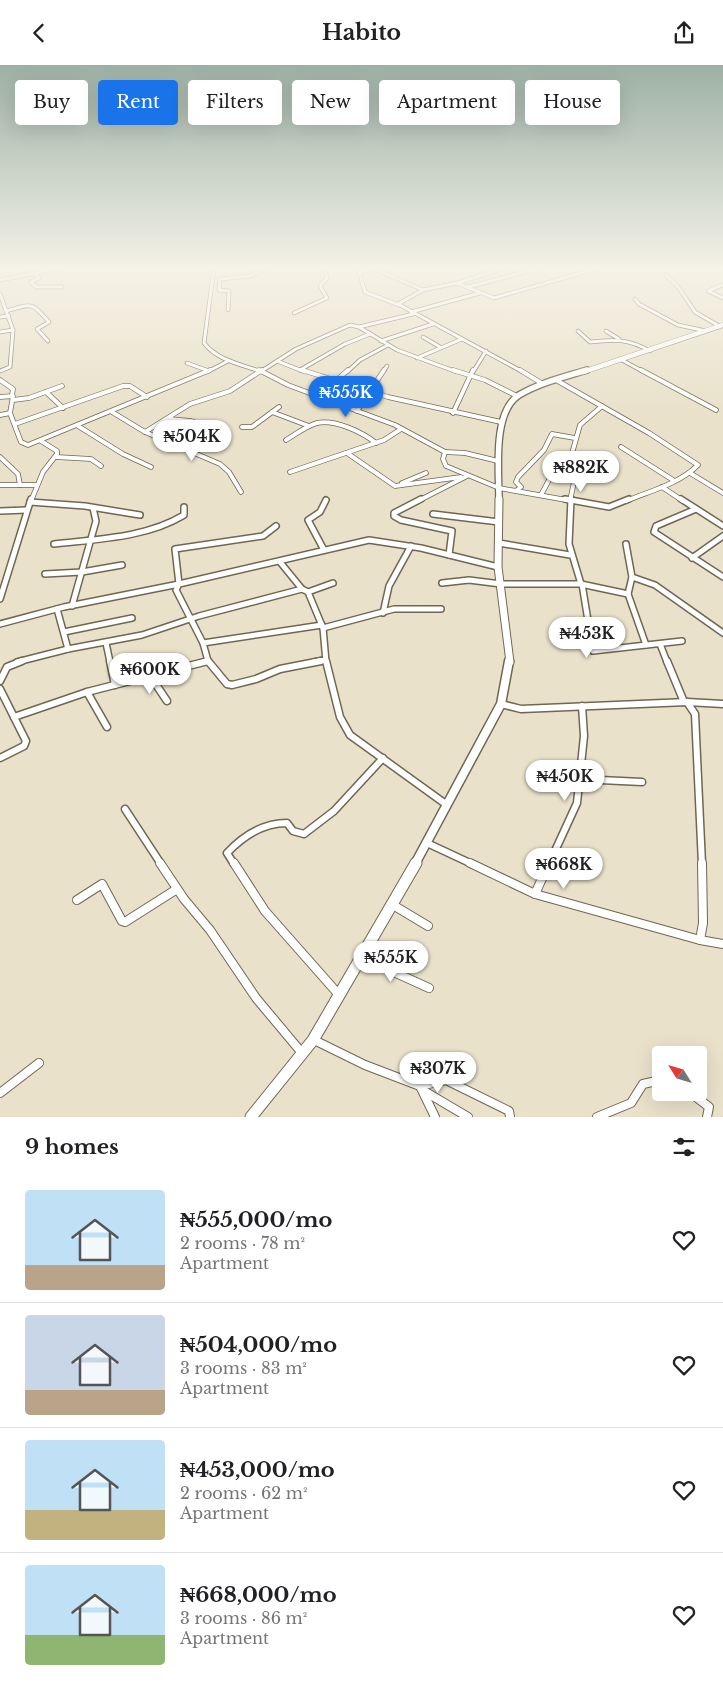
<!DOCTYPE html>
<meta charset="utf-8">
<style>
body{margin:0;font-family:"Libre Baskerville",serif;background:#f6f6f6;color:#202124;height:100vh;display:flex;flex-direction:column;font-size:19px;white-space:nowrap}
*{box-sizing:border-box;margin:0}
p{font-size:16px;color:#757577}
.icon{flex:none;width:28px;height:28px;fill:none;stroke:currentColor;stroke-width:2;stroke-linecap:round;stroke-linejoin:round}
.map{position:relative;height:1052px;overflow:hidden}
.details{display:flex;flex-direction:column;background:#fff;flex:1}
.details>*{flex:none}
.banner{position:absolute;left:15px;top:15px;width:694px;height:45px;display:flex;gap:10px}
.needle{width:32px;rotate:307deg}
.tools{position:absolute;left:652px;top:981px;display:grid;gap:10px}
.tools a{display:grid;place-items:center;width:55px;height:55px;border-radius:5px;background:#fff;box-shadow:0 5px 20px #0002;font-size:25px}
.price{position:absolute;translate:-50% -42px;padding:0 11px;border-radius:18px;background:#fff;color:#222;font-size:16px;line-height:32px;filter:drop-shadow(0 1px 2px #0008)}
.price::after{content:'';position:absolute;left:50%;top:30px;width:15px;height:11px;margin-left:-8px;background:inherit;clip-path:polygon(0 0,100% 0,50% 100%)}
.price.active{background:#1a73e8;color:#fff}
ul{padding:0;list-style:none}
li{display:flex;align-items:center;gap:15px;height:125px;padding:0 25px}
li+li{border-top:1px solid #e0e0e0}
li span{display:grid;place-items:center;flex:none;width:140px;height:100px;border-radius:5px;color:#555}
li>.icon{margin-inline-start:auto}
span .icon{width:60px;height:60px;fill:#fffc;stroke-width:1}
li b{font-size:21px}
h2{display:flex;justify-content:space-between;align-items:center;height:60px;padding:0 25px;font-size:21px}
.chip{padding:0 18px;border-radius:5px;background:#fff;box-shadow:0 5px 20px #0002;font-size:18px;line-height:45px}
.chip.active{background:#1a73e8;color:#fff}
header{display:flex;justify-content:space-between;align-items:center;height:65px;padding:0 25px;background:#fff;font-size:22px;font-weight:700}
.map>svg:first-child{display:block}
.lines{fill:none;stroke-linecap:round;stroke-linejoin:round}
.street-far4-casing{stroke:#6f6753;stroke-width:4.5}
.street-far3-casing{stroke:#6f6753;stroke-width:5.5}
.street-far2-casing{stroke:#6f6753;stroke-width:8}
.street-far1-casing{stroke:#6f6753;stroke-width:9}
.street-casing{stroke:#6f6753;stroke-width:10}
.secondary-far4-casing{stroke:#6f6753;stroke-width:5.5}
.secondary-far3-casing{stroke:#6f6753;stroke-width:8}
.secondary-far2-casing{stroke:#6f6753;stroke-width:9}
.secondary-far1-casing{stroke:#6f6753;stroke-width:11}
.secondary-casing{stroke:#6f6753;stroke-width:13}
.street-far4{stroke:#fff;stroke-width:3}
.street-far3{stroke:#fff;stroke-width:4}
.street-far2{stroke:#fff;stroke-width:5}
.street-far1{stroke:#fff;stroke-width:6}
.street{stroke:#fff;stroke-width:8}
.secondary-far4{stroke:#fff;stroke-width:4.5}
.secondary-far3{stroke:#fff;stroke-width:5.5}
.secondary-far2{stroke:#fff;stroke-width:7}
.secondary-far1{stroke:#fff;stroke-width:8}
.secondary{stroke:#fff;stroke-width:11}
</style>
<header><svg class="icon" aria-label="back" viewBox="0 0 24 24"><path d="M15 5l-7 7 7 7"/></svg>Habito<svg class="icon" aria-label="share" viewBox="0 0 24 24"><path d="M12 15V3M7 8l5-5 5 5M5 13v7h14v-7"/></svg></header>
<div class="map">
<svg width="723" height="1052" viewBox="0 0 723 1052">
<rect width="100%" height="100%" fill="#e9e1ca"/>
<g class="lines">
<!-- street-far4 casing -->
<g class="street-far4-casing">
<g id="street-far4">
<path d="M28 203 39 213 31 217 36 222H62"/>
<path d="M214 203 204 278C218 296 241 299 262 307"/>
<path d="M358 203 365 227 399 240"/>
<path d="M375 204 423 225"/>
<path d="M360 207 376 203"/>
<path d="M666 210 679 223 695 247 719 261"/>
<path d="M0 215 63 203"/>
<path d="M457 218 505 203"/>
<path d="M723 220 708 226 723 233"/>
<path d="M468 222 540 203"/>
<path d="M0 229 13 265 10 302 0 306"/>
<path d="M635 234 639 239 678 260 706 266"/>
<path d="M228 245 229 226 219 225 220 214 251 211 266 203"/>
<path d="M6 246C32 239 31 236 49 257L37 264 48 276"/>
<path d="M411 247 480 228"/>
<path d="M294 248 327 233 320 221 327 213 324 203"/>
<path d="M0 252 9 251"/>
<path d="M359 262 413 249"/>
<path d="M578 266 590 277C614 274 629 274 650 286"/>
<path d="M606 266 619 274"/>
<path d="M0 267 13 265"/>
<path d="M423 272 440 282"/>
<path d="M381 276 433 259"/>
<path d="M417 293 462 274"/>
<path d="M620 294 644 307"/>
<path d="M277 296 305 307"/>
<path d="M187 298 209 306"/>
<path d="M300 305 345 279 370 269"/>
<path d="M207 307 228 296"/>
<path d="M260 307 296 284 350 260 359 262 397 285 457 307"/>
<path d="M347 307 360 295 388 280"/>
<path d="M383 307 387 301"/>
<path d="M473 307 486 286"/>
<path d="M523 307 398 239 423 225 457 218 494 233 599 203"/>
</g>
</g>
<!-- street-far3 casing -->
<g class="street-far3-casing">
<g id="street-far3">
<path d="M259 305 288 320 395 360 445 387 443 394 446 401 499 423 572 436"/>
<path d="M302 305 388 332 501 357"/>
<path d="M453 305 485 315 517 331"/>
<path d="M520 305 543 319"/>
<path d="M641 305 716 345"/>
<path d="M0 315 13 324 12 330"/>
<path d="M556 315 649 368 698 400C679 419 650 426 626 436"/>
<path d="M46 327 63 343"/>
<path d="M0 332 13 331 10 348 21 377 28 380 210 305"/>
<path d="M318 332 348 305"/>
<path d="M13 335 29 333 62 321"/>
<path d="M357 346 384 305"/>
<path d="M112 347 145 367 220 399 229 407 241 427"/>
<path d="M272 347 309 361"/>
<path d="M453 348 473 305"/>
<path d="M0 350 10 348"/>
<path d="M169 354 191 356 202 360"/>
<path d="M15 359 123 321H130L147 332"/>
<path d="M78 361 123 389 151 402"/>
<path d="M242 362H252L279 342"/>
<path d="M145 367 190 339 230 326 262 305"/>
<path d="M286 375C296 369 306 361 317 358 335 354 362 367 376 378"/>
<path d="M621 382 673 415"/>
<path d="M445 387 465 388 498 396"/>
<path d="M347 388 395 421 461 412"/>
<path d="M0 392 18 409 20 420"/>
<path d="M56 392 91 394 101 401"/>
<path d="M290 407 384 375 401 364"/>
<path d="M690 408 723 428"/>
<path d="M402 418 426 408"/>
<path d="M0 420H37"/>
<path d="M662 422 683 436"/>
<path d="M517 425 521 422 516 417 518 412 544 385 552 369 575 373"/>
<path d="M541 430 550 413"/>
<path d="M31 436 43 407 57 389V386L41 376"/>
<path d="M418 436 467 411"/>
<path d="M570 436 575 412 569 399 580 360 602 341"/>
</g>
</g>
<!-- street-far2 casing -->
<g class="street-far2-casing">
<g id="street-far2">
<path d="M421 434 394 448V451L401 455 452 466 449 490"/>
<path d="M565 434 609 442 629 434"/>
<path d="M571 434 569 479 581 519"/>
<path d="M681 434 723 461"/>
<path d="M30 437 85 441 140 450"/>
<path d="M696 444 656 461 654 467 723 512"/>
<path d="M0 446 27 445"/>
<path d="M433 449 499 457"/>
<path d="M499 478 570 490"/>
<path d="M54 479C97 474 146 473 184 450V442"/>
<path d="M626 479 632 512"/>
<path d="M324 485 308 455 320 447 326 435"/>
<path d="M692 493 723 471"/>
<path d="M280 497 302 524 308 527 323 563 326 597"/>
<path d="M45 509 82 507 122 500"/>
<path d="M442 518 469 515 501 519H581L628 529"/>
<path d="M582 519 593 586 682 576"/>
<path d="M308 527 333 518"/>
<path d="M0 534 31 434"/>
<path d="M72 541 96 456 93 443"/>
<path d="M57 544 68 584"/>
<path d="M383 548 389 521 411 481"/>
<path d="M0 559 64 542 179 519 369 475 421 483 498 502"/>
<path d="M323 563 394 544H441"/>
<path d="M64 567 132 553"/>
<path d="M106 578 110 597"/>
<path d="M203 578 322 560"/>
<path d="M660 579 667 597"/>
<path d="M646 580 628 529 632 512 655 520 723 568"/>
<path d="M17 597 68 584 142 570 199 551 302 524"/>
<path d="M204 597 208 596 203 578 176 525 179 519 175 484 263 471 276 461"/>
<path d="M314 597 325 595"/>
</g>
</g>
<!-- street-far1 casing -->
<g class="street-far1-casing">
<g id="street-far1">
<path d="M110 596 115 620"/>
<path d="M208 596 227 619 232 620 256 614 280 604 321 596"/>
<path d="M326 596 340 652 350 670 447 740"/>
<path d="M667 596 684 637"/>
<path d="M151 612 167 636"/>
<path d="M0 616 7 602 22 596"/>
<path d="M0 624 26 676 24 681 0 693"/>
<path d="M87 627 107 662"/>
<path d="M687 637 695 649 702 799"/>
<path d="M501 639 521 644 687 637 723 639"/>
<path d="M14 652 87 627 208 596"/>
<path d="M579 714 642 717"/>
<path d="M125 744 161 799"/>
<path d="M427 778 472 799"/>
<path d="M234 799 227 788C243 771 263 758 287 758L293 766 304 769 334 746 383 693"/>
<path d="M549 799 577 738 584 671 582 641"/>
</g>
</g>
<!-- street casing -->
<g class="street-casing">
<g id="street">
<path d="M160 798 184 834 210 865 256 933 302 988"/>
<path d="M234 798 265 846 340 931"/>
<path d="M470 798 535 829 700 875 723 879"/>
<path d="M535 829 549 798"/>
<path d="M77 835 102 819 122 856 125 857 177 824"/>
<path d="M393 840 428 861"/>
<path d="M700 875 703 858 702 798"/>
<path d="M363 893 429 923"/>
<path d="M314 975 365 1000 420 1021 435 1052"/>
<path d="M420 1021 446 1015 509 1046 510 1052"/>
<path d="M424 1026 468 1052"/>
<path d="M0 1028 39 998"/>
<path d="M691 1028 709 1042 707 1052"/>
<path d="M597 1052 631 1038 643 1019 661 1015"/>
</g>
</g>
<!-- secondary-far4 casing -->
<g class="secondary-far4-casing">
<path id="secondary-far4" d="M583 307 723 260"/>
</g>
<!-- secondary-far3 casing -->
<g class="secondary-far3-casing">
<path id="secondary-far3" d="M499 436C499 407 492 347 519 330 539 318 564 312 587 305"/>
</g>
<!-- secondary-far2 casing -->
<g class="secondary-far2-casing">
<path id="secondary-far2" d="M499 434 498 502 510 597"/>
</g>
<!-- secondary-far1 casing -->
<g class="secondary-far1-casing">
<path id="secondary-far1" d="M415 799 501 639 509 596"/>
</g>
<!-- secondary casing -->
<g class="secondary-casing">
<path id="secondary" d="M251 1052 313 975 416 798"/>
</g>
<!-- street-far4 -->
<use href="#street-far4" class="street-far4"/>
<!-- street-far3 -->
<use href="#street-far3" class="street-far3"/>
<!-- street-far2 -->
<use href="#street-far2" class="street-far2"/>
<!-- street-far1 -->
<use href="#street-far1" class="street-far1"/>
<!-- street -->
<use href="#street" class="street"/>
<!-- secondary-far4 -->
<use href="#secondary-far4" class="secondary-far4"/>
<!-- secondary-far3 -->
<use href="#secondary-far3" class="secondary-far3"/>
<!-- secondary-far2 -->
<use href="#secondary-far2" class="secondary-far2"/>
<!-- secondary-far1 -->
<use href="#secondary-far1" class="secondary-far1"/>
<!-- secondary -->
<use href="#secondary" class="secondary"/>
</g>
<!-- sky -->
<linearGradient id="sky" x2="0" y2="1"><stop stop-color="#9db0a5"/><stop offset="0.58" stop-color="#f5f2e7"/><stop offset="1" stop-color="#f5f2e7" stop-opacity="0"/></linearGradient>
<rect width="723" height="350" fill="url(#sky)"/>
</svg>
<div class="tools">
<a><svg class="needle" viewBox="-14 -14 28 28"><path d="M0-13l5 13h-10z" fill="#e53935"/><path d="M0 13l5-13h-10z" fill="#757577"/></svg></a>
</div>
<b class="price active" style="left:346px;top:353px">₦555K</b>
<b class="price" style="left:192px;top:397px">₦504K</b>
<b class="price" style="left:581px;top:428px">₦882K</b>
<b class="price" style="left:587px;top:594px">₦453K</b>
<b class="price" style="left:150px;top:630px">₦600K</b>
<b class="price" style="left:565px;top:737px">₦450K</b>
<b class="price" style="left:564px;top:825px">₦668K</b>
<b class="price" style="left:391px;top:918px">₦555K</b>
<b class="price" style="left:438px;top:1029px">₦307K</b>
<div class="banner">
<a class="chip">Buy</a>
<a class="chip active">Rent</a>
<a class="chip">Filters</a>
<a class="chip">New</a>
<a class="chip">Apartment</a>
<a class="chip">House</a>
</div>
</div>
<section class="details">
<h2>9 homes<svg class="icon" aria-label="filters" viewBox="0 0 24 24"><path d="M4 7h16M4 17h16"/><circle cx="9" cy="7" r="2"/><circle cx="15" cy="17" r="2"/></svg></h2>
<ul>
<li><span style="background:linear-gradient(#bfe0f5 75%,#b9a48a 0)"><svg class="icon" aria-label="home" viewBox="0 0 24 24"><path d="M3 11l9-7 9 7M6 9v11h12V9"/></svg></span><div><b>₦555,000/mo</b><p>2 rooms · 78 m²</p><p>Apartment</p></div><svg class="icon" aria-label="heart" viewBox="0 0 24 24"><path d="M12 20l-8-8c-3-5 5-10 8-4 3-6 11-1 8 4z"/></svg></li>
<li><span style="background:linear-gradient(#c9d6e8 75%,#b9a48a 0)"><svg class="icon" aria-label="home" viewBox="0 0 24 24"><path d="M3 11l9-7 9 7M6 9v11h12V9"/></svg></span><div><b>₦504,000/mo</b><p>3 rooms · 83 m²</p><p>Apartment</p></div><svg class="icon" aria-label="heart" viewBox="0 0 24 24"><path d="M12 20l-8-8c-3-5 5-10 8-4 3-6 11-1 8 4z"/></svg></li>
<li><span style="background:linear-gradient(#bfe0f5 70%,#c2b280 0)"><svg class="icon" aria-label="home" viewBox="0 0 24 24"><path d="M3 11l9-7 9 7M6 9v11h12V9"/></svg></span><div><b>₦453,000/mo</b><p>2 rooms · 62 m²</p><p>Apartment</p></div><svg class="icon" aria-label="heart" viewBox="0 0 24 24"><path d="M12 20l-8-8c-3-5 5-10 8-4 3-6 11-1 8 4z"/></svg></li>
<li><span style="background:linear-gradient(#bfe0f5 70%,#8fb573 0)"><svg class="icon" aria-label="home" viewBox="0 0 24 24"><path d="M3 11l9-7 9 7M6 9v11h12V9"/></svg></span><div><b>₦668,000/mo</b><p>3 rooms · 86 m²</p><p>Apartment</p></div><svg class="icon" aria-label="heart" viewBox="0 0 24 24"><path d="M12 20l-8-8c-3-5 5-10 8-4 3-6 11-1 8 4z"/></svg></li>
</ul>
</section>
